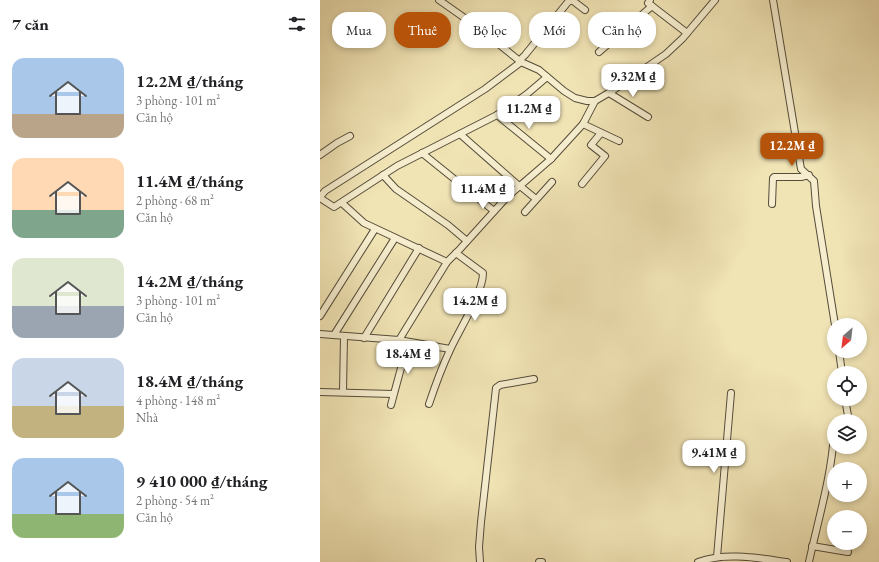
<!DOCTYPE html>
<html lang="vi">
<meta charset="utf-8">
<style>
body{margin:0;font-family:"EB Garamond",serif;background:#f6f6f6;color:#202124;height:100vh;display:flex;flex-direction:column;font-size:15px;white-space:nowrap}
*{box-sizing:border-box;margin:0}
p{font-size:13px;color:#757577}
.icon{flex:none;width:22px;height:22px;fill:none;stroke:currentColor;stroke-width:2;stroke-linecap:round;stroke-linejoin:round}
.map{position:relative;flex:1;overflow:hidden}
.panel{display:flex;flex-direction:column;background:#fff;width:320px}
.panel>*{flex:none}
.guide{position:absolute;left:12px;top:12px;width:380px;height:36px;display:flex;gap:8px}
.needle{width:26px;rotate:208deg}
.fabs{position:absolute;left:507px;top:318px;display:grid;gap:8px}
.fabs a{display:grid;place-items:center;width:40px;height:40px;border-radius:50%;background:#fff;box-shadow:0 2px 6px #0003;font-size:20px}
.price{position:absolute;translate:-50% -34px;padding:0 9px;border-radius:8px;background:#fff;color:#222;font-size:13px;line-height:26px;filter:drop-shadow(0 1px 2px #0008)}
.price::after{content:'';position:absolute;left:50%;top:24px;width:12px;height:9px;margin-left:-6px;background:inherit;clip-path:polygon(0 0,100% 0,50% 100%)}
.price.active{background:#b45309;color:#fff}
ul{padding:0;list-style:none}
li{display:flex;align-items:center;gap:12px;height:100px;padding:0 12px}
li span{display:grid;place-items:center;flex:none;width:112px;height:80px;border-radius:12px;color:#555}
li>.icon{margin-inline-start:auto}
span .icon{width:48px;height:48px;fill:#fffc;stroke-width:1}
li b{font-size:17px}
h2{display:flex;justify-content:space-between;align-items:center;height:48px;padding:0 12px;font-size:17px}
.tag{padding:0 14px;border-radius:16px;background:#fff;box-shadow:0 2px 6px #0003;font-size:14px;line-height:36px}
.tag.active{background:#b45309;color:#fff}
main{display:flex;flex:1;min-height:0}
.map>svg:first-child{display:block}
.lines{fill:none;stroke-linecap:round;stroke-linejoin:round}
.street-casing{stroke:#554c39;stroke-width:8}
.street{stroke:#f5edce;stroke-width:6}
</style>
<main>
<section class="panel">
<h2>7 căn<svg class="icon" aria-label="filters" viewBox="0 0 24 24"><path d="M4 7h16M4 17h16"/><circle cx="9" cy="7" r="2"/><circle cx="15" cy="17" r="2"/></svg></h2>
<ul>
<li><span style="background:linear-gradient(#a9c7e8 70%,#b9a48a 0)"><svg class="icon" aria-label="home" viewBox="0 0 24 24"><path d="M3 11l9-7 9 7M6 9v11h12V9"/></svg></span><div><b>12.2M ₫/tháng</b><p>3 phòng · 101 m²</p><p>Căn hộ</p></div></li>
<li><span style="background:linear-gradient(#ffd9b3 65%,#7fa58c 0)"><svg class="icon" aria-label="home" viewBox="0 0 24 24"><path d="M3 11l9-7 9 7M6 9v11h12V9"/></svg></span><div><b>11.4M ₫/tháng</b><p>2 phòng · 68 m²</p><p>Căn hộ</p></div></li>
<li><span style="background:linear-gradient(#dfe7d0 60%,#9aa5b1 0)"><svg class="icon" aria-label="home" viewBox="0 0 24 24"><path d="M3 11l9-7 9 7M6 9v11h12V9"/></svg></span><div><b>14.2M ₫/tháng</b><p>3 phòng · 101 m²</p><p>Căn hộ</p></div></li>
<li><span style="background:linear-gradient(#c9d6e8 60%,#c2b280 0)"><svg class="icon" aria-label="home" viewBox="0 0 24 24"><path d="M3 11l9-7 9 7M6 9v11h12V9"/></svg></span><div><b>18.4M ₫/tháng</b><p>4 phòng · 148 m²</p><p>Nhà</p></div></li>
<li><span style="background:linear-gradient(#a9c7e8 70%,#8fb573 0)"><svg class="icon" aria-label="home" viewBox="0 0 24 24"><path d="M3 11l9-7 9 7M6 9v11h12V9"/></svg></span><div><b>9 410 000 ₫/tháng</b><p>2 phòng · 54 m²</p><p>Căn hộ</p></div></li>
</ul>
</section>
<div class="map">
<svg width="559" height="562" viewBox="0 0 559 562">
<rect width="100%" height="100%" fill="#f0e3b4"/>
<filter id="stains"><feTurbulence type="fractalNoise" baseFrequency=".005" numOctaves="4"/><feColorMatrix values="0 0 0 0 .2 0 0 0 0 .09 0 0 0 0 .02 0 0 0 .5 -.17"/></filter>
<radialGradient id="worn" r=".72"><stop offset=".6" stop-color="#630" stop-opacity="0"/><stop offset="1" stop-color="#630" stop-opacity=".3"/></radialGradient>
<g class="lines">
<!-- street casing -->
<g class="street-casing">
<g id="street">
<path d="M119 0 156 26 201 62 219 70 244 91 255 98 267 101H275L292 91 346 54 363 38 395 0"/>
<path d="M252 0 265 10"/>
<path d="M330 0 328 3 367 33"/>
<path d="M453 0 481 169 494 181 496 206 515 325"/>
<path d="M279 52 332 6"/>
<path d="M199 61 205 55 248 2 252 0"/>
<path d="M289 93 328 117"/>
<path d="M177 115 231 159"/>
<path d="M263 124 299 141"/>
<path d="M140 134 199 186"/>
<path d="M102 153 174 211"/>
<path d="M0 155 17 143 30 136"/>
<path d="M63 175 76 189 128 225 147 241"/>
<path d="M262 184 285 156 271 145 281 133"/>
<path d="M200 186 216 199"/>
<path d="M0 197 5 191 165 89 201 62"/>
<path d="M0 198 14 207 77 166 177 115 207 94 227 77"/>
<path d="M22 203 44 223 127 262"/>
<path d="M452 204 453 178 454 177H481L489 175"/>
<path d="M205 212 232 182"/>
<path d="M0 316 55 229"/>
<path d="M0 334 79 340 130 349"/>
<path d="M14 335 75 238"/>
<path d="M44 338 99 248"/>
<path d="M79 340 127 262 140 249 187 197 231 159 263 124 275 101"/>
<path d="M519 351 522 373"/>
<path d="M0 392 73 394"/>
<path d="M23 392 24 336"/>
<path d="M525 399 529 421"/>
<path d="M109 404C115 386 122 367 130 350 139 330 163 293 163 273L136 253"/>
<path d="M71 405 88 342"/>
<path d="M492 546 528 552"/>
<path d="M397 557 411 393"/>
<path d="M160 562 159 547 161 522 176 388 180 385 214 379"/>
<path d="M219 562H222"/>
<path d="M378 562C406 552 438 558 467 562"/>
<path d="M489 562C498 520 511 478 514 435"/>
</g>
</g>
<!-- street -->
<use href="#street" class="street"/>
</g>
<rect width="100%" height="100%" filter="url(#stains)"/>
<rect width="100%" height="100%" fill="url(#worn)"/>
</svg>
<div class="fabs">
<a><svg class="needle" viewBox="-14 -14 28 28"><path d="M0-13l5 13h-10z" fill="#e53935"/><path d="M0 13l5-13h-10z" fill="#757577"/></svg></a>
<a><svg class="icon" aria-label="locate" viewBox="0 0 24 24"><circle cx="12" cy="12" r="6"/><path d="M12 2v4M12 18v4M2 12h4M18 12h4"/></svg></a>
<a><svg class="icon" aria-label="layers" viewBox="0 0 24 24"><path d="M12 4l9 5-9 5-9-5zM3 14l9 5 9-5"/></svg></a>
<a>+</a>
<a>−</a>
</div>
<b class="price" style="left:313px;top:98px">9.32M ₫</b>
<b class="price" style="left:209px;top:130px">11.2M ₫</b>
<b class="price active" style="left:472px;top:167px">12.2M ₫</b>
<b class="price" style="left:163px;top:210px">11.4M ₫</b>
<b class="price" style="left:155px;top:322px">14.2M ₫</b>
<b class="price" style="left:88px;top:375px">18.4M ₫</b>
<b class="price" style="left:394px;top:474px">9.41M ₫</b>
<div class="guide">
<a class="tag">Mua</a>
<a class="tag active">Thuê</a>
<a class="tag">Bộ lọc</a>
<a class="tag">Mới</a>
<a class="tag">Căn hộ</a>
</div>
</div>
</main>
